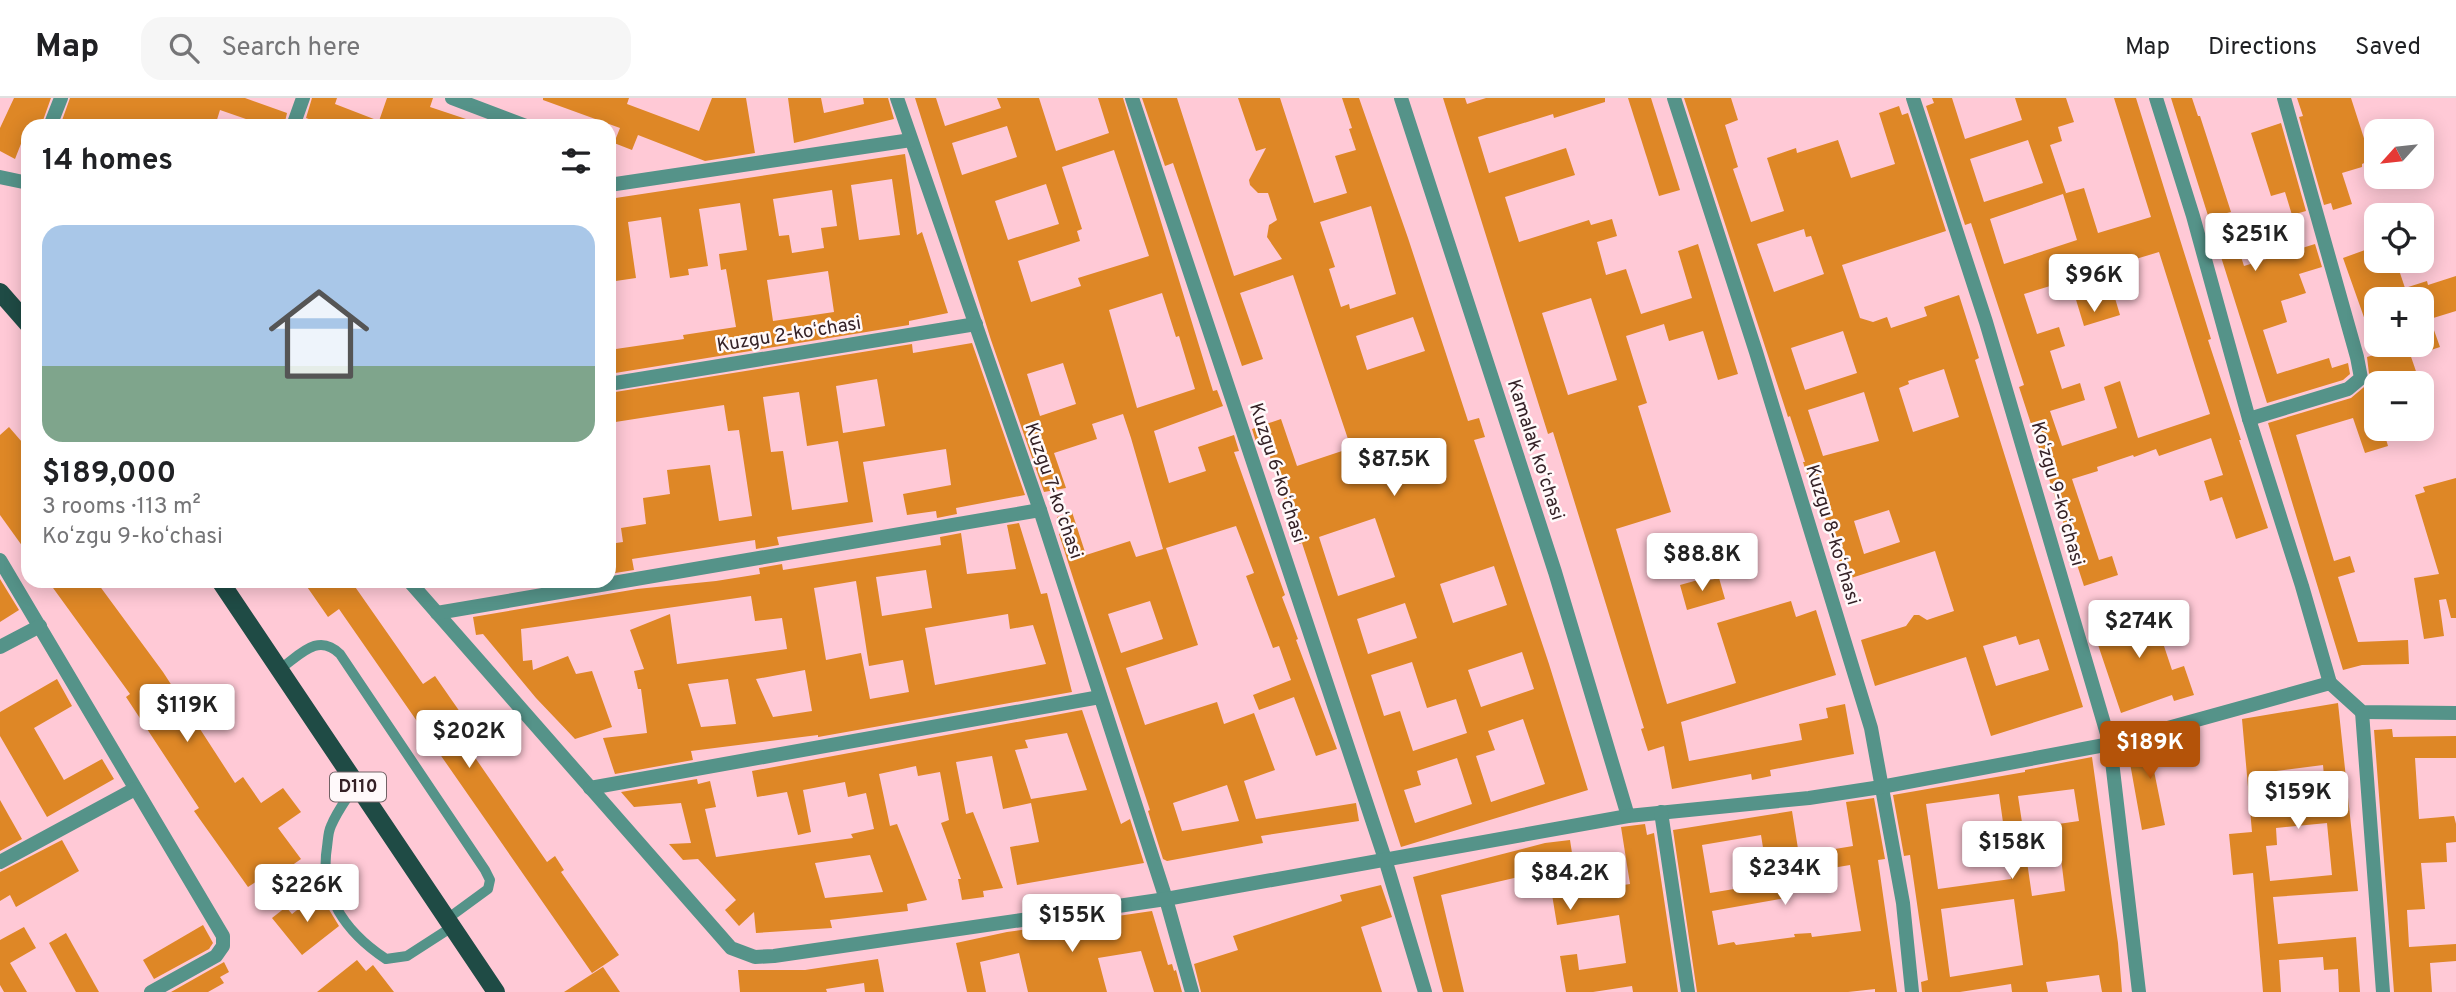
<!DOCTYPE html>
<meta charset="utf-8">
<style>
body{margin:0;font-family:Overpass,sans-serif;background:#f6f6f6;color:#202124;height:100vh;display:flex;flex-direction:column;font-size:26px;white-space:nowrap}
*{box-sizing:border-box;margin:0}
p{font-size:23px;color:#757577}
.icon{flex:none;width:38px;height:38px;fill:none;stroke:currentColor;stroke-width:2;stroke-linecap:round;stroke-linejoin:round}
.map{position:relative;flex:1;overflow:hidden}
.sheet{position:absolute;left:21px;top:21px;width:595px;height:469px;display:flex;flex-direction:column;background:#fff;border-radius:21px;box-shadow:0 4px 18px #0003}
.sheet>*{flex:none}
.needle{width:46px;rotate:243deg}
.buttons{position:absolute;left:2364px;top:21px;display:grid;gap:14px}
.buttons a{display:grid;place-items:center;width:70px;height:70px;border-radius:14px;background:#fff;box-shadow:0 4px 18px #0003;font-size:35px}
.price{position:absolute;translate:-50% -60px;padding:0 16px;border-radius:7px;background:#fff;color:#222;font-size:23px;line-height:46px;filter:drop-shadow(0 2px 4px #0008)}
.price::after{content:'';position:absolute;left:50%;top:42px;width:21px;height:16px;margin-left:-10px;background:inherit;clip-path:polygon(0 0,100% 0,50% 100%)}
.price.on{background:#b45309;color:#fff}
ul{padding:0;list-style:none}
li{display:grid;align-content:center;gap:14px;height:371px;padding:0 21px}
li+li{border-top:2px solid #e0e0e0}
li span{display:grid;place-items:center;height:217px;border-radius:21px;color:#555}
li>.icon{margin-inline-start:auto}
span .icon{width:126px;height:126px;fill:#fffc;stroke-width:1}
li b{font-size:30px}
h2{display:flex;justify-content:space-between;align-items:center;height:84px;padding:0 21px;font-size:30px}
header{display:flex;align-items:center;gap:42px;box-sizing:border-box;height:98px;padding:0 35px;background:#fff;border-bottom:2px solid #e0e0e0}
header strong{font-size:33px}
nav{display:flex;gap:38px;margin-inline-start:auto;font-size:24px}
.search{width:490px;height:63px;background:#f6f6f6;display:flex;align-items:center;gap:18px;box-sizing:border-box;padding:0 24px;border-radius:21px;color:#757577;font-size:26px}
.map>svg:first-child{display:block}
.building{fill:#de8726;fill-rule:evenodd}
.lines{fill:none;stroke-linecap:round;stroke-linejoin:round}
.lane{stroke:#559389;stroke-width:10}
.street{stroke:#559389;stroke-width:14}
.primary{stroke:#1f4b45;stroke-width:18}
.labels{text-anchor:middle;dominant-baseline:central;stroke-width:5;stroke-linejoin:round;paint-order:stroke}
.shield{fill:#fff9fa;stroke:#726266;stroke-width:2}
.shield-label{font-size:18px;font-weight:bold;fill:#352227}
.street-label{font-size:19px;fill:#352227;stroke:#fff9fa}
</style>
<header>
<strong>Map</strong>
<div class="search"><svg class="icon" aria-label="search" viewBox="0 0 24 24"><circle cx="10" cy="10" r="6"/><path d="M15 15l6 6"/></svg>Search here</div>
<nav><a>Map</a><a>Directions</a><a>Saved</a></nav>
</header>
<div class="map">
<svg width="2456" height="894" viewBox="0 0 2456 894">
<rect width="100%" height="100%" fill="#ffc9d6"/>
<!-- building -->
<g class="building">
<path d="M14 0H51L41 28H28L15 61 0 53V30Z"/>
<path d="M70 0H245L287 15 284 28H266L220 12 215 28H60Z"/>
<path d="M312 0H337L335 6 379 23 387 0H433L430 9 478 25V28H328L306 20Z"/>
<path d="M543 0H629L627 6 699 33 712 0H746L755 55 705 63 638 37 632 52 614 45 620 30 543 2Z"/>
<path d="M788 0H821L824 15 864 6 863 0H888L894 21 794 45Z"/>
<path d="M915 0H936L945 28 1001 10 997 0H1039L1056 53 1109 35 1098 0H1123L1213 293 1217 292 1223 308 1154 333 1169 385 1206 373 1198 349 1234 337 1239 353 1234 354 1285 497 1282 499 1298 541 1296 542 1337 651 1316 658 1294 599 1259 612 1253 597 1291 582 1279 548 1273 550 1246 478 1254 475 1236 428 1166 450 1198 547 1126 570 1145 627 1217 604 1224 626 1254 615 1275 672 1244 683 1256 721 1356 705 1359 723 1261 738 1263 745 1167 763 1163 761 1148 713 1150 712 1075 486 1059 436 1062 435 1057 419 1072 414 1086 457 1130 443 1136 459 1163 451 1131 340 1123 316 1092 326 1097 341 1054 355 1066 390 1044 394 991 242ZM1007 28 1017 59 962 77 952 45ZM1114 52 1149 158 1078 180 1081 188 1031 204 1018 163 1080 143 1077 133 1082 131 1062 69ZM1046 86 1059 126 1008 142 995 103ZM1162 195 1176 239 1179 238 1195 291 1137 310 1109 212ZM1063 265 1076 306 1040 318 1027 276ZM1150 503 1163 541 1121 555 1108 516ZM1227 687 1239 723 1182 733 1173 705Z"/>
<path d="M1142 0H1177L1234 178 1282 161 1267 139 1269 127 1277 122 1268 95H1258L1250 87 1249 82 1266 50 1256 53 1238 0H1280L1314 105 1347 95 1335 58 1356 52 1349 31 1352 30 1342 0H1359L1408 140 1468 323 1479 320 1485 339 1474 342 1549 566 1588 692 1401 749 1302 445 1299 446 1265 344 1257 347 1252 331 1281 321 1297 368 1351 350 1293 177 1240 195 1263 261 1242 268 1173 65 1165 68ZM1371 108 1396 196 1350 211 1349 206 1341 209 1329 171 1335 169 1320 124ZM1413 219 1425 253 1367 272 1356 238ZM1375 420 1395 479 1338 498 1319 439ZM1494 468 1507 507 1453 525 1440 486ZM1405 505 1417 540 1368 556 1357 521ZM1522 554 1534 591 1481 609 1468 572ZM1412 564 1427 610 1456 601 1467 635 1413 653 1400 613 1384 618 1371 577ZM1523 621 1545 686 1491 704 1476 658 1495 652 1488 633ZM1457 660 1472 706 1415 725 1404 692 1421 687 1417 673Z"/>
<path d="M1443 0H1465L1467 6 1486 0H1605V4L1554 20 1553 16 1478 39 1489 75 1566 50 1575 77 1505 99 1519 144 1589 122 1591 127 1612 121 1617 138 1597 144 1606 177 1626 171 1641 216 1692 200 1678 153 1698 146 1738 276 1718 282 1703 233 1669 243 1664 226 1626 238 1647 305 1638 308 1671 414 1616 431 1667 606 1736 585 1717 525 1791 503 1796 519 1816 512 1836 577 1681 624 1689 663 1802 642 1799 626 1828 620 1826 610 1845 606 1854 656 1770 672 1771 678 1752 682 1751 676 1672 691 1664 648 1648 653 1641 631 1644 630 1553 334 1548 336ZM1591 200 1617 282 1568 297 1542 215Z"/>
<path d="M1628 0H1651L1680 92 1659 98Z"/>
<path d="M1684 0H1731L1738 22 1725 27 1738 69 1733 71 1751 124 1784 113 1767 60 1796 50 1797 55 1838 42 1851 80 1895 66 1879 15 1899 8 1902 17 1908 15 1946 133 1842 167 1860 220 1873 224 1887 219 1891 230 1927 218 1924 209 1959 197 1979 260 1975 262 2083 609 1991 638 1966 559 1875 588 1861 542 1906 528 1914 517H1919L1927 522 1954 513 1935 453 1845 482 1816 391 1812 392 1803 364H1805L1790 318 1788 319ZM1804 131 1806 139 1811 138 1824 176 1774 194 1757 146ZM1843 233 1857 275 1805 292 1791 250ZM1944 271 1959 319 1913 334 1899 290 1909 286 1908 283ZM1864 294 1879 343 1823 358 1808 312ZM1889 412 1900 444 1864 456 1854 423ZM2016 538 2019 547 2039 541 2049 572 1996 588 1983 548Z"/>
<path d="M1932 0H1952L1965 41 2022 22 2015 0H2066L2074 24 2058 29 2062 43 2050 47 2066 95 2063 96 2084 90 2098 135 2151 119 2114 0H2136L2211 241 2208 242 2241 342H2239L2268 430 2236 441 2222 399 2210 403 2204 383 2223 377 2211 340 2159 358 2156 351 2134 359 2133 357 2097 369 2098 373 2072 381 2099 462 2112 458 2118 477 2084 488 2019 289 2024 287 1971 125 1965 127 1926 8 1934 5ZM2028 42 2043 85 1984 104 1970 61ZM2063 96 2077 142 2004 166 1990 121ZM2159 154 2210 316 2138 340 2120 283 2104 289 2117 330 2062 348 2050 313 2085 302 2080 285 2062 291 2050 253 2065 248 2059 229 2037 236 2024 196 2070 182 2084 228 2120 217 2106 170Z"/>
<path d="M2171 0H2192L2198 18H2200L2231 114 2227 115 2244 168 2315 146 2322 169 2299 176 2306 195 2281 203 2287 224 2263 232 2277 276 2329 260 2332 270 2348 265 2350 276 2343 282 2267 305Z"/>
<path d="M2297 0H2351L2371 62 2362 66V69L2342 75 2352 106 2333 112 2331 105 2324 107 2299 19 2303 18Z"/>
<path d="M2281 25 2306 113 2292 117 2285 94 2271 98 2251 35Z"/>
<path d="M905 56 917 137 922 134 948 215 909 223V227L609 276V252L684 241 683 237 736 229 726 171 721 172 719 156 747 152 740 105 699 111 708 168 688 171 689 177 670 180 661 119 628 124 636 180 609 184V101ZM892 81 900 137 859 142 851 87ZM832 92 837 128 821 130 824 150 792 155 789 137 779 138 773 101ZM828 173 834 214 773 223 767 182Z"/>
<path d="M2376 148V163H2396L2405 190 2427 183 2428 187 2456 178V213L2430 221 2440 249 2422 255V201H2376V247H2407L2420 285H2369L2376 310V331H2383L2388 348 2365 355 2353 320 2296 337 2334 463 2350 458 2355 474 2338 479 2358 544 2408 542 2409 566 2362 567 2343 572 2268 325 2351 300 2370 284 2367 259 2377 256 2343 160Z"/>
<path d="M972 245 1025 397 956 410 957 416 937 420 936 413 907 417 903 396 951 387 946 351 863 364 873 424 777 439 779 447 756 451 755 442 632 461 634 472 609 476V446L623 444 621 430 646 426 643 400 670 396 667 372 710 367 719 423 752 418 739 332 728 333 724 307 609 325V295L912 246 913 255ZM877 281 885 328 843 335 836 288ZM799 294 807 348 838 343 848 404 792 412 783 353 771 354 763 299Z"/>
<path d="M9 329 28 351V456L0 417V337Z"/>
<path d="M2456 380V520H2451L2446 501 2439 502 2444 538 2424 541 2414 480 2439 476 2415 397 2425 394 2423 389Z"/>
<path d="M1019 425 1041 496 1047 495 1072 594 818 639V637L691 653 693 662 615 676 603 640 647 635 641 591H638L634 573 644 571 630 532 670 516 677 566 787 551 782 520 755 523 751 498 521 531 523 563 532 562 533 572 568 558 576 576 592 573 612 629 575 641 536 600 483 536 476 537 473 519 637 491 716 483 760 476 759 470 782 466 783 472 941 447 940 439 961 435 967 476 1016 471 1007 427ZM926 472 932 510 882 518 876 479ZM856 483 869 568 903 562 909 594 870 601 861 555 826 562 814 490ZM1008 516 1010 531 1033 527 1046 566 935 587 925 530ZM805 572 812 613 773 619 756 581ZM728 581 736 626 701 629 688 586Z"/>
<path d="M1705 480 1706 483 1719 480 1725 501 1687 512 1680 487Z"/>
<path d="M0 481 19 512 0 524Z"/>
<path d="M48 483H96L163 574 235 685 243 679 261 705 283 690 301 714 278 730 301 761 261 789 257 783 248 789 194 713 199 710 126 599 130 596Z"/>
<path d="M303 483H351L423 586 435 578 476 637 465 645 547 764 555 758 564 772 561 774 619 857 592 875 339 511 328 519Z"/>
<path d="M2150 506 2172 572 2184 568 2194 597 2174 603 2172 597 2121 615 2091 526Z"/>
<path d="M57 581 72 608 34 630 64 682 102 661 114 681 47 719 0 638V614Z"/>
<path d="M2338 605 2358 793 2273 799 2278 846 2356 839 2360 894H2339L2338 871 2324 872 2323 859 2279 862 2281 894H2263L2253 775 2233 777 2229 736 2252 734 2242 621ZM2323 667 2327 709 2272 714 2268 674ZM2327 725 2332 777 2270 783 2266 748 2277 747 2276 730Z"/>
<path d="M1082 612 1121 726 1130 721 1144 765 1017 787 1010 749 1039 744 1031 705 1003 711 992 658 956 664 966 716 973 714 1003 790 983 793 984 799 962 802 958 781H961L941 725 949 722 940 674 918 678 916 668 879 676 890 728 897 726 927 802 907 806 908 813 830 822 832 830 756 835 754 814 739 828 725 812 736 802 698 761 683 762 669 746 691 745 681 705 634 709 621 694 697 681 698 686 710 683 716 709 705 711 716 759 853 740 851 736 874 731 866 695 848 699 845 684 803 692 811 734 798 737 787 694 757 699 752 673ZM1067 635 1087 692 1031 701 1015 652 1028 650 1025 642ZM870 757 883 794 825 800 815 765Z"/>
<path d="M2392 631 2393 639 2456 638V660H2415L2419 721 2454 718 2456 726V744L2446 745 2447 764 2421 765 2425 811 2407 812 2409 849 2456 846V863L2430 865 2432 894H2394L2374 632Z"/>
<path d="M2173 641 2177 661 2153 668 2165 727 2142 732 2128 654Z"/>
<path d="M2092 659 2118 845 2122 894H2102L2099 877 2046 884 2048 894H2012L2011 886 1960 894H1922L1921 884 1928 882 1910 757 1904 758 1893 697 2025 674V672ZM2074 691 2079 723 2023 731 2018 698ZM1999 696 2011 781 1938 791 1926 706ZM2060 752 2065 793 2032 798 2026 757ZM2014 801 2023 867 1950 879 1941 811Z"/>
<path d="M1874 700 1885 761 1878 762 1897 894H1875V891L1848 894H1697L1673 732 1792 713 1799 757 1853 748 1846 704ZM1761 737 1768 781 1850 767 1861 833 1812 839 1811 835 1794 836 1795 839 1736 847 1734 844 1718 847 1712 813 1786 800 1782 781 1758 785V787L1710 795 1702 747Z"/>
<path d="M0 702 22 741 0 753Z"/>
<path d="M1645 726 1647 737 1654 735 1678 894H1633L1632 888 1593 894H1566L1560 858 1577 856 1579 872 1626 865 1619 817 1557 827 1548 772 1441 797 1464 894H1443L1413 779 1545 745 1570 742 1578 794 1630 786 1621 729Z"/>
<path d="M62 742 79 773 16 809 10 797 0 803V774Z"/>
<path d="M1381 787 1392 819 1361 829 1382 894H1201L1194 866 1238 852 1233 838 1342 803 1340 797Z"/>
<path d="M319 795 339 828 302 857 272 820 286 809 292 816Z"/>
<path d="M1152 813 1168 867 1172 866 1174 873 1176 872 1182 894H1154L1141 853 1098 860 1107 894H1028L1019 855 980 864 986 894H967L956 845 1007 834Z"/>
<path d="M203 827 213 845 209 851 154 881 143 862Z"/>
<path d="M24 829 36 850 10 865 27 894H4L0 887V842Z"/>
<path d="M66 835 99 894H76L49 845Z"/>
<path d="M878 861 884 894H865L864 885 826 891 827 894H740L738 872H805Z"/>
<path d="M357 862 366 873 373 867 394 894H317Z"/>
<path d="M224 864 229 874 220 879 224 885 208 894H171Z"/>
<path d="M603 869 620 894H564Z"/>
</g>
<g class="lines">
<!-- lane -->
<g class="lane">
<path d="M280 571C300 557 318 534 340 556L485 772 490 782 488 791 447 821"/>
<path d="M356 686C348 699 337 713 331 728 328 734 328 742 327 749 319 798 347 835 386 861L407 858 452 829"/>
</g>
<!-- street -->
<g class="street">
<path d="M452 0 526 28"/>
<path d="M897 0 1040 412 1166 801 1192 894"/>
<path d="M1132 0 1385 761 1425 894"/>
<path d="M1401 0 1555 474 1628 718"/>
<path d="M1674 0 1756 254 1871 630 1903 805 1912 894"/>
<path d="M1913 0 1986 224 2110 646 2139 894"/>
<path d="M2156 0 2193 118 2249 321 2302 488 2330 585"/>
<path d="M50 28 61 0"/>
<path d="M293 28 303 0"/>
<path d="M0 79 28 85"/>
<path d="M609 87 911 42"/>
<path d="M609 286 976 226"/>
<path d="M2249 321 2348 291 2361 280 2357 259 2284 0"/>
<path d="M0 462 223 838V848L216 858 151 894"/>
<path d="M409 483 731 850 755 859 774 858 1166 801 1628 718 1809 700 1881 689 2110 646 2330 585 2362 614 2456 615"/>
<path d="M437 515 1040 412"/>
<path d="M0 549 40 528"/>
<path d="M2362 614 2383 894"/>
<path d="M590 690 1100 599"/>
<path d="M1661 714 1688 894"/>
<path d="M0 764 135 691"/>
</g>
<!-- primary -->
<g class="primary">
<path d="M0 194 28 226"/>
<path d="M220 483 496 894"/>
</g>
</g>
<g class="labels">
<!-- shield labels -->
<rect class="shield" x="330" y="674.5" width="56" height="29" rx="5"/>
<g class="shield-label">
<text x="358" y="689">D110</text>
</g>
<!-- street labels -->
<g class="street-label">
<text transform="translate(789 237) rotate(-9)">Kuzgu 2-koʻchasi</text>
<text transform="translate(1535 352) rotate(72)">Kamalak koʻchasi</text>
<text transform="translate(1277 375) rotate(72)">Kuzgu 6-koʻchasi</text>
<text transform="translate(1053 393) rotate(71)">Kuzgu 7-koʻchasi</text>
<text transform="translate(2057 396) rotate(74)">Koʻzgu 9-koʻchasi</text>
<text transform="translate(1832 437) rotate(73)">Kuzgu 8-koʻchasi</text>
</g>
</g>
</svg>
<div class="buttons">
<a><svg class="needle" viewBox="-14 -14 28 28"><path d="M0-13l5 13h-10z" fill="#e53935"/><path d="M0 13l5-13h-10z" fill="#757577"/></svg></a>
<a><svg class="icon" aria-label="locate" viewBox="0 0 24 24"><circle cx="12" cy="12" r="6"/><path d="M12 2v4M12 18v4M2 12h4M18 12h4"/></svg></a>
<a>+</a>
<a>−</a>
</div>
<b class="price" style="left:2255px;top:175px">$251K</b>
<b class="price" style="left:2094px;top:216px">$96K</b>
<b class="price" style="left:1394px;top:400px">$87.5K</b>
<b class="price" style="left:1702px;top:495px">$88.8K</b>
<b class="price" style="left:2139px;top:562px">$274K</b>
<b class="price" style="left:187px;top:646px">$119K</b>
<b class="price" style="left:469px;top:672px">$202K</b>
<b class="price on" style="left:2150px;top:683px">$189K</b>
<b class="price" style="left:2298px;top:733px">$159K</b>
<b class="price" style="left:2012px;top:783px">$158K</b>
<b class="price" style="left:1785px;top:809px">$234K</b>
<b class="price" style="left:1570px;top:814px">$84.2K</b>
<b class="price" style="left:307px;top:826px">$226K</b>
<b class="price" style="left:1072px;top:856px">$155K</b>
<section class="sheet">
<h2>14 homes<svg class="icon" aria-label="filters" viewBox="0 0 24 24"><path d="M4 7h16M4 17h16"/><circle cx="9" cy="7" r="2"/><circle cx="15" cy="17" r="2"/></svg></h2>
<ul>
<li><span style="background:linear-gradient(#a9c7e8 65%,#7fa58c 0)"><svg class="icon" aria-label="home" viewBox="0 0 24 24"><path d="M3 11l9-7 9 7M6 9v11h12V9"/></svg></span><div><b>$189,000</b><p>3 rooms · 113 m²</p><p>Koʻzgu 9-koʻchasi</p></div></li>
</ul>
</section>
</div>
